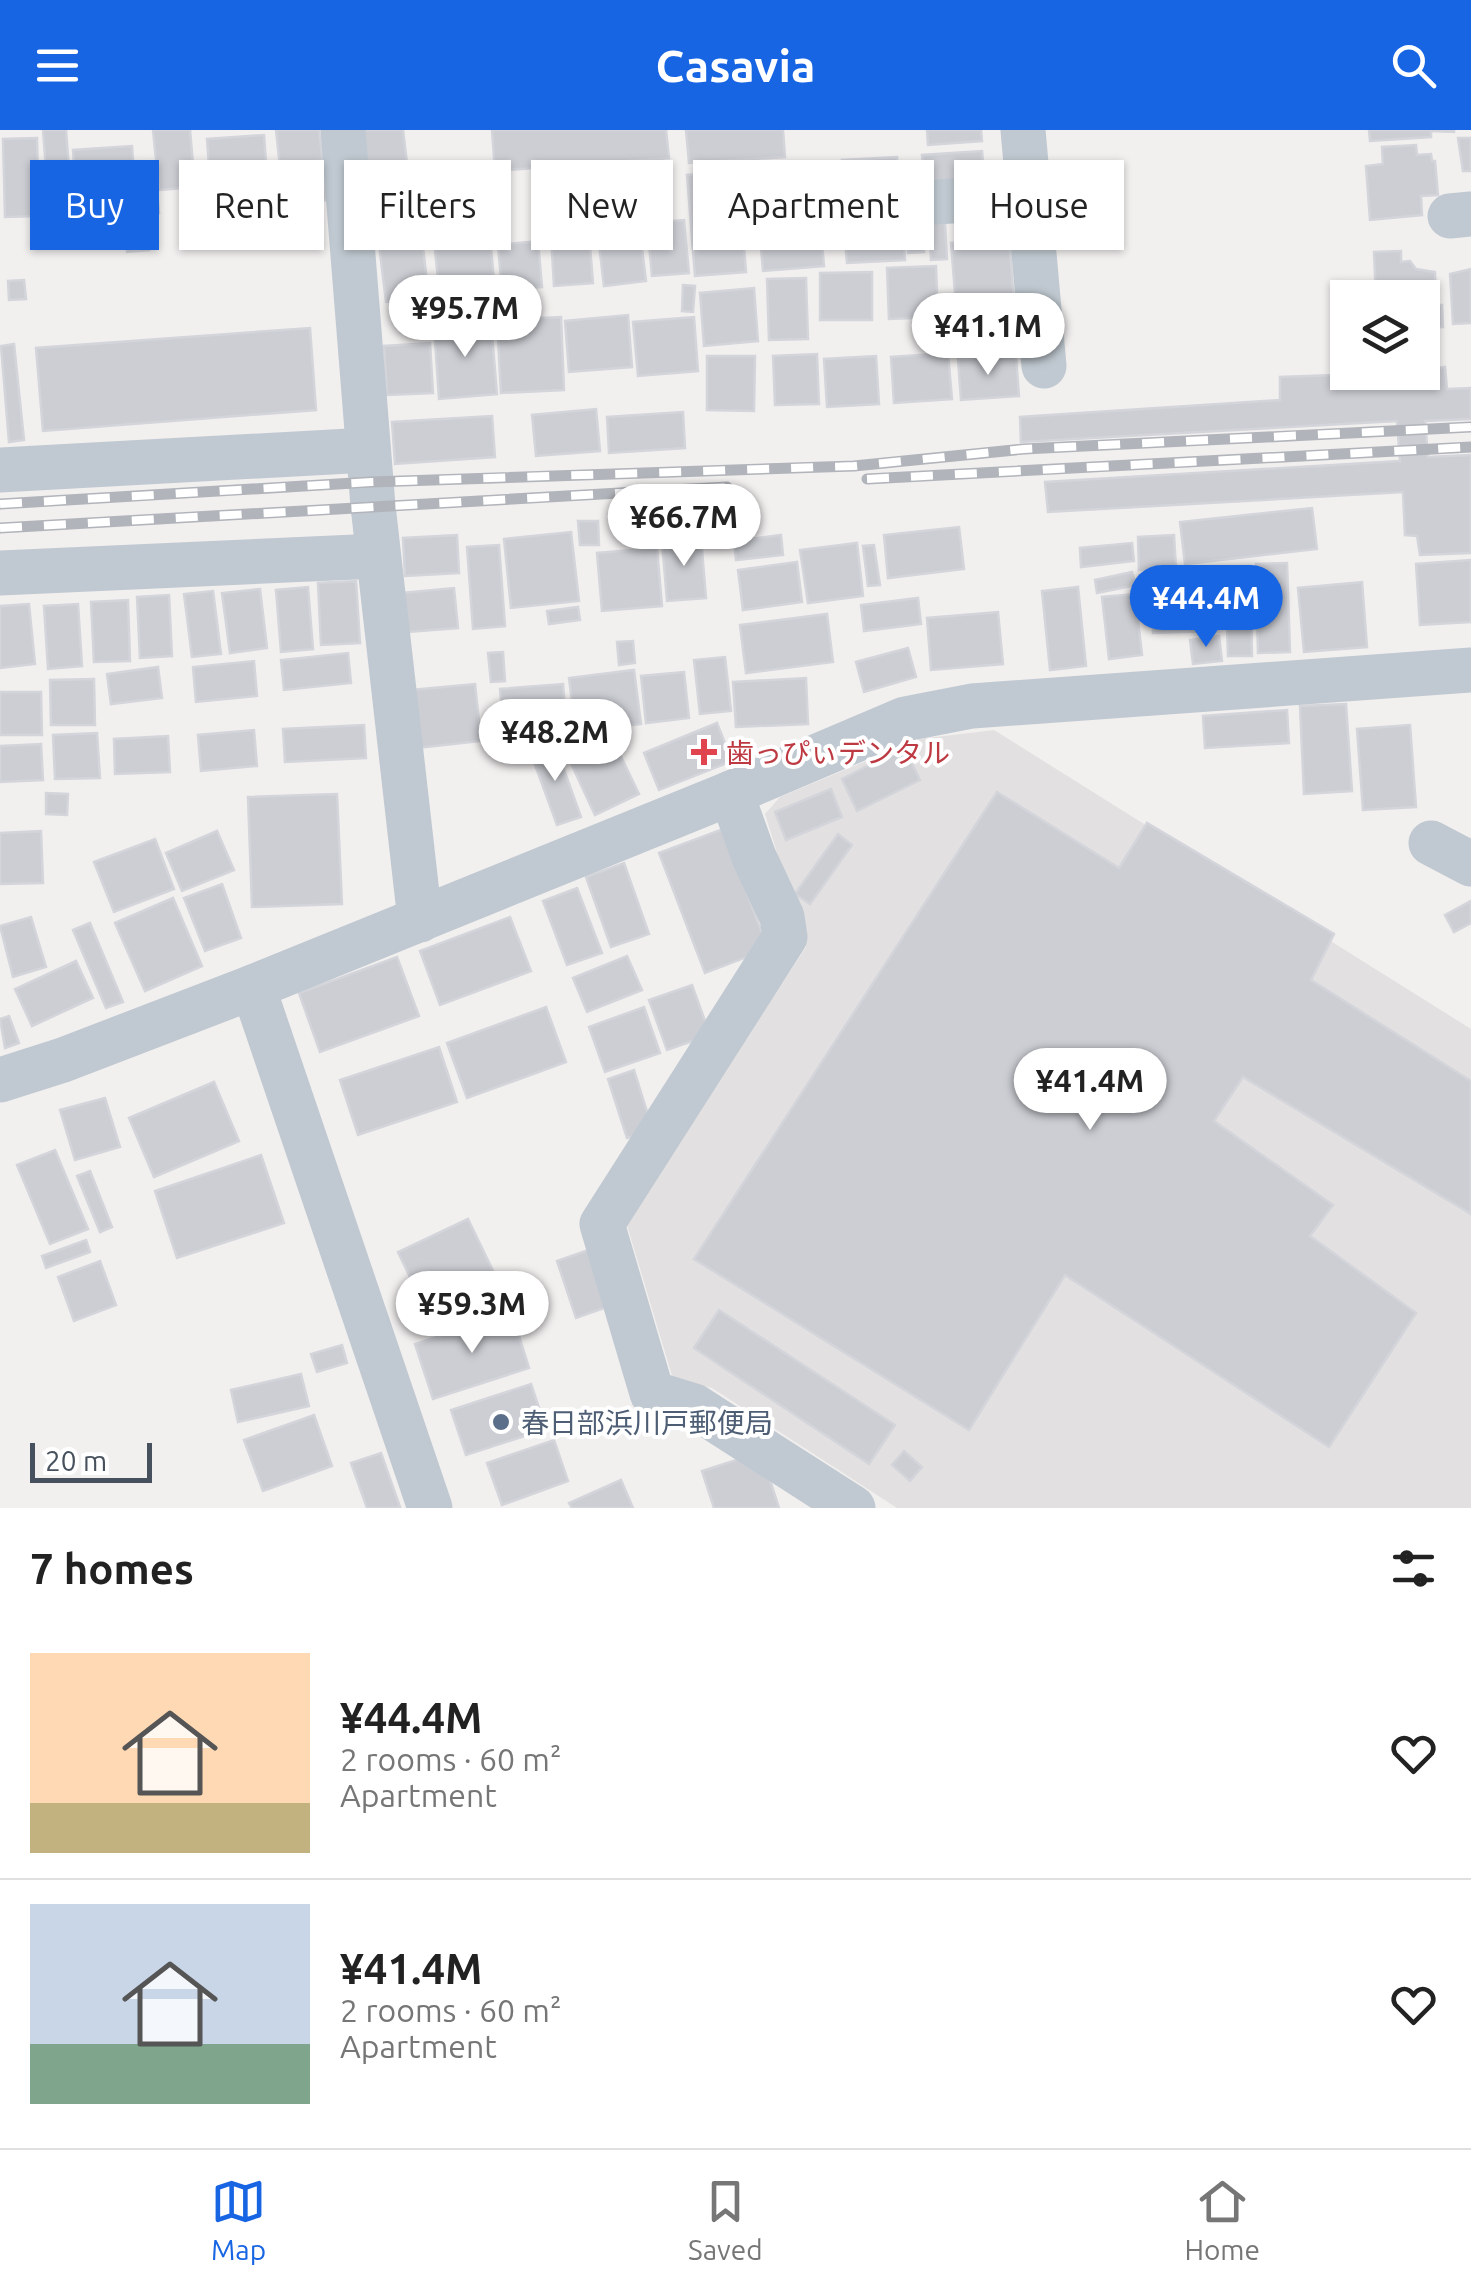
<!DOCTYPE html>
<meta charset="utf-8">
<style>
body{margin:0;font-family:Ubuntu,"Noto Sans JP",sans-serif;background:#f2f2f2;color:#222;height:100vh;display:flex;flex-direction:column;font-size:38px;white-space:nowrap}
*{box-sizing:border-box;margin:0}
p{font-size:32px;color:#767676}
.icon{flex:none;width:55px;height:55px;fill:none;stroke:currentColor;stroke-width:2;stroke-linecap:round;stroke-linejoin:round}
.map{position:relative;height:1378px;overflow:hidden}
.sheet{display:flex;flex-direction:column;background:#fff;flex:1}
.sheet>*{flex:none}
.banner{position:absolute;left:30px;top:30px;width:1412px;height:90px;display:flex;gap:20px}
.tools{position:absolute;left:1330px;top:150px;display:grid;gap:20px}
.tools a{display:grid;place-items:center;width:110px;height:110px;border-radius:0px;background:#fff;box-shadow:0 2px 8px #0004;font-size:50px}
.scale{position:absolute;left:30px;bottom:25px;width:122px;box-sizing:border-box;padding-left:10px;border:5px solid #47515d;border-top:0;font-size:28px;line-height:35px;white-space:nowrap;color:#47515d;-webkit-text-stroke:8px #fff;paint-order:stroke}
.price{position:absolute;translate:-50% -85px;padding:0 22px;border-radius:35px;background:#fff;color:#222;font-size:32px;line-height:65px;filter:drop-shadow(0 2px 5px #0008)}
.price::after{content:'';position:absolute;left:50%;top:60px;width:30px;height:22px;margin-left:-15px;background:inherit;clip-path:polygon(0 0,100% 0,50% 100%)}
.price.current{background:#1865e4;color:#fff}
ul{padding:0;list-style:none}
li{display:flex;align-items:center;gap:30px;height:250px;padding:0 30px}
li+li{border-top:2px solid #e0e0e0}
li span{display:grid;place-items:center;flex:none;width:280px;height:200px;border-radius:0px;color:#555}
li>.icon{margin-inline-start:auto}
span .icon{width:120px;height:120px;fill:#fffc;stroke-width:1}
li b{font-size:42px}
h2{display:flex;justify-content:space-between;align-items:center;height:120px;padding:0 30px;font-size:42px}
.tag{padding:0 35px;border-radius:0px;background:#fff;box-shadow:0 2px 8px #0004;font-size:35px;line-height:90px}
.tag.current{background:#1865e4;color:#fff}
header{display:flex;justify-content:space-between;align-items:center;height:130px;padding:0 30px;background:#1865e4;color:#fff;font-size:45px;font-weight:700}
.tab-bar{display:flex;justify-content:space-around;align-items:center;height:140px;border-top:2px solid #e0e0e0;background:#fff;font-size:28px;color:#767676}
.tab-bar a{display:grid;justify-items:center;gap:5px}
.tab-bar .current{color:#1865e4}
.map>svg:first-child{display:block}
.education{fill:#e3e0e1}
.building{fill:#ccced4;stroke:#d3d5db;stroke-width:2.5}
.lines{fill:none;stroke-linecap:round;stroke-linejoin:round}
.minor{stroke:#c0c9d1;stroke-width:45}
.rail-casing{stroke:#b1b4ba;stroke-width:11}
.rail{stroke:#fff;stroke-width:8;stroke-dasharray:22;stroke-linecap:butt}
.health-dot{fill:#e0444e;stroke:#fff;stroke-width:4}
.service-dot{fill:#5c6f8a;stroke:#fff;stroke-width:4}
.labels{text-anchor:middle;dominant-baseline:central;stroke-width:8;stroke-linejoin:round;paint-order:stroke}
.health-label{font-size:28px;fill:#be3a42;stroke:#fff;text-anchor:start}
.service-label{font-size:28px;fill:#4e5e75;stroke:#fff;text-anchor:start}
</style>
<header><svg class="icon" aria-label="menu" viewBox="0 0 24 24"><path d="M4 6h16M4 12h16M4 18h16"/></svg>Casavia<svg class="icon" aria-label="search" viewBox="0 0 24 24"><circle cx="10" cy="10" r="6"/><path d="M15 15l6 6"/></svg></header>
<div class="map">
<svg width="1471" height="1378" viewBox="0 0 1471 1378">
<rect width="100%" height="100%" fill="#f2efef"/>
<!-- education -->
<path class="education" d="M994 600 1471 899V1378H897L712 1258 673 1249 626 1092 806 817 765 684 780 667 919 609Z"/>
<!-- building -->
<g class="building">
<path d="M43 0H66L73 90 50 91Z"/>
<path d="M153 0H190L195 57 159 60Z"/>
<path d="M276 0H319L327 70 284 74Z"/>
<path d="M362 0H403L410 58 369 63Z"/>
<path d="M492 0H666L669 28 495 41Z"/>
<path d="M686 0H783L785 27 689 33Z"/>
<path d="M927 0H981L982 11 928 15Z"/>
<path d="M1369 0H1454V2L1431 1V7L1370 11Z"/>
<path d="M264 5 269 74 212 77 207 9Z"/>
<path d="M37 8 39 86 5 87 3 9Z"/>
<path d="M1458 8H1471V41H1463Z"/>
<path d="M1416 15 1417 25 1431 24 1432 31H1435L1438 65 1421 66 1422 85 1370 90 1366 36 1383 34 1382 17Z"/>
<path d="M132 16 137 86 78 90 73 20Z"/>
<path d="M982 21 985 54 925 59 922 25Z"/>
<path d="M897 27 899 60 845 64 842 30Z"/>
<path d="M807 36 810 68 753 72 750 40Z"/>
<path d="M738 41 746 142 695 146 687 45Z"/>
<path d="M157 62 159 83 141 84 139 64Z"/>
<path d="M146 90 149 120 127 122 124 92Z"/>
<path d="M684 90 689 143 652 146 647 93Z"/>
<path d="M923 93 924 122 908 123 907 94Z"/>
<path d="M929 93H945L947 129 931 130Z"/>
<path d="M903 97 905 130 847 133 844 100Z"/>
<path d="M421 101 429 168 386 172 378 106Z"/>
<path d="M821 101 824 136 763 141 760 107Z"/>
<path d="M640 102 646 151 604 156 598 106Z"/>
<path d="M589 104 593 153 554 156 551 106Z"/>
<path d="M490 105 495 163 440 168 434 111Z"/>
<path d="M1009 109 1014 172 956 176 951 113Z"/>
<path d="M538 111 542 157 502 160 498 115Z"/>
<path d="M1401 121V132L1410 131 1416 139 1435 142 1436 175H1442L1443 197 1422 198V168H1376L1374 122Z"/>
<path d="M936 136 938 187 889 189 887 138Z"/>
<path d="M1471 139V193L1453 194 1450 144Z"/>
<path d="M872 142V190H820V143Z"/>
<path d="M806 148 808 209 769 210 767 149Z"/>
<path d="M24 150 26 169 9 170 8 151Z"/>
<path d="M683 155 695 156 693 182 682 181Z"/>
<path d="M754 158 758 211 704 216 700 163Z"/>
<path d="M525 170V184L497 185 496 171Z"/>
<path d="M628 185 632 237 569 242 565 191Z"/>
<path d="M561 187 564 260 501 263 497 190Z"/>
<path d="M694 187 698 241 638 246 633 192Z"/>
<path d="M491 192 497 264 439 269 434 196Z"/>
<path d="M310 198 316 280 43 301 36 218Z"/>
<path d="M430 213 433 263 387 265 384 216Z"/>
<path d="M14 214 24 310 9 312 1 216Z"/>
<path d="M948 223 952 269 894 273 891 227Z"/>
<path d="M817 224 819 274 775 275 773 226Z"/>
<path d="M707 226H755L754 281 707 280Z"/>
<path d="M876 226 879 274 827 277 824 229Z"/>
<path d="M1016 226 1019 266 961 270 958 229Z"/>
<path d="M1445 237 1447 259 1471 258V289L1425 291 1428 327 1471 325V423L1420 425 1417 406 1405 405 1403 362 1048 382 1045 352 1400 331 1397 291 1021 312 1020 287 1280 270V247L1422 242V240Z"/>
<path d="M596 279 600 321 536 326 532 285Z"/>
<path d="M683 282 685 318 609 323 607 287Z"/>
<path d="M492 286 495 327 395 334 392 292Z"/>
<path d="M1312 378 1317 419 1185 434 1180 392Z"/>
<path d="M578 391H598L599 415H580Z"/>
<path d="M959 397 964 439 888 448 884 405Z"/>
<path d="M571 402 579 471 511 478 504 409Z"/>
<path d="M457 405 459 443 405 446 403 408Z"/>
<path d="M781 405 783 425 736 430 734 411Z"/>
<path d="M1174 405 1176 439 1139 440 1138 407Z"/>
<path d="M701 408 706 468 667 471 662 411Z"/>
<path d="M857 413 863 466 808 473 800 420Z"/>
<path d="M1132 413 1134 431 1081 437 1080 418Z"/>
<path d="M499 415 505 496 473 499 467 417Z"/>
<path d="M874 415 880 455 868 456 863 416Z"/>
<path d="M657 418 662 476 602 481 597 423Z"/>
<path d="M1471 430V492L1420 495 1416 434Z"/>
<path d="M797 432 802 472 743 480 738 440Z"/>
<path d="M1287 433 1290 522 1258 523 1256 434Z"/>
<path d="M1250 436 1252 526H1228L1225 437Z"/>
<path d="M1132 442 1136 455 1097 463 1095 450Z"/>
<path d="M1209 444 1212 501 1153 503 1150 447Z"/>
<path d="M356 451 360 513 321 515 318 453Z"/>
<path d="M1362 452 1367 517 1304 522 1298 458Z"/>
<path d="M308 457 313 519 281 522 276 460Z"/>
<path d="M1078 457 1086 536 1050 540 1042 461Z"/>
<path d="M454 458 458 498 395 503 392 464Z"/>
<path d="M260 459 267 518 230 523 222 463Z"/>
<path d="M213 461 221 524 192 527 184 464Z"/>
<path d="M1135 464 1142 525 1109 529 1102 467Z"/>
<path d="M169 465 172 526 140 528 137 467Z"/>
<path d="M918 468 921 494 864 501 861 475Z"/>
<path d="M128 470 130 531 94 532 91 472Z"/>
<path d="M29 474 35 534 0 538V476Z"/>
<path d="M78 474 82 536 48 539 44 476Z"/>
<path d="M578 477 580 490 549 494 547 481Z"/>
<path d="M998 482 1003 534 931 540 927 488Z"/>
<path d="M827 484 833 532 746 543 740 495Z"/>
<path d="M1219 506 1222 531 1193 534 1190 510Z"/>
<path d="M633 511 635 533 619 535 617 512Z"/>
<path d="M908 518 916 547 864 562 856 532Z"/>
<path d="M503 522 505 551 491 552 488 523Z"/>
<path d="M348 523 351 553 284 560 281 530Z"/>
<path d="M725 527 731 581 700 584 694 530Z"/>
<path d="M254 531 257 566 196 572 193 537Z"/>
<path d="M158 537 162 568 111 574 107 544Z"/>
<path d="M634 540 641 594 576 602 569 548Z"/>
<path d="M684 542 689 588 646 593 641 546Z"/>
<path d="M806 548 808 594 736 597 733 552Z"/>
<path d="M94 549 95 595H51L50 550Z"/>
<path d="M475 554 481 611 407 619 401 561Z"/>
<path d="M563 554 567 604 505 609 500 559Z"/>
<path d="M0 562H41L42 605H0Z"/>
<path d="M1346 574 1352 661 1304 664 1300 576Z"/>
<path d="M1287 580 1289 613 1205 618 1203 586Z"/>
<path d="M717 593 732 631 659 660 644 623Z"/>
<path d="M364 595 366 628 285 632 283 599Z"/>
<path d="M1410 595 1416 677 1363 680 1357 599Z"/>
<path d="M254 600 257 636 201 641 198 605Z"/>
<path d="M97 603 100 648 55 649 53 605Z"/>
<path d="M168 606 170 642 115 644 114 609Z"/>
<path d="M612 608 639 664 595 685 569 629Z"/>
<path d="M554 612 581 687 557 695 530 621Z"/>
<path d="M41 614 43 650 0 652V616Z"/>
<path d="M904 617 920 650 857 681 842 649Z"/>
<path d="M831 659 842 687 786 710 775 682Z"/>
<path d="M997 662 1119 738 1147 693 1334 804 1311 850 1471 951V1084L1243 947 1214 991 1333 1075 1310 1106 1416 1183 1329 1317 1065 1145 969 1300 694 1129Z"/>
<path d="M46 663 68 664 67 685 46 684Z"/>
<path d="M337 664 342 774 252 777 248 667Z"/>
<path d="M723 699 768 819 705 843 659 723Z"/>
<path d="M41 701 43 753 0 754V703Z"/>
<path d="M217 701 234 740 182 761 166 723Z"/>
<path d="M838 704 852 715 810 774 795 764Z"/>
<path d="M155 709 174 759 114 782 94 732Z"/>
<path d="M624 733 649 804 611 817 586 747Z"/>
<path d="M222 754 241 808 205 821 184 768Z"/>
<path d="M577 758 602 823 567 835 543 771Z"/>
<path d="M173 768 202 836 145 861 115 793Z"/>
<path d="M1471 771V793L1454 802 1445 785Z"/>
<path d="M31 787 46 837 13 847 0 796Z"/>
<path d="M510 787 531 841 440 875 420 821Z"/>
<path d="M90 793 123 872 106 878 73 800Z"/>
<path d="M627 826 642 860 587 882 573 848Z"/>
<path d="M397 827 419 886 320 922 299 863Z"/>
<path d="M76 831 93 868 32 896 15 859Z"/>
<path d="M692 855 710 905 667 920 649 870Z"/>
<path d="M546 877 566 932 467 968 447 913Z"/>
<path d="M644 877 660 923 605 942 589 897Z"/>
<path d="M9 886 19 913 5 918 0 889Z"/>
<path d="M439 917 457 972 358 1005 340 950Z"/>
<path d="M634 940 653 1001 627 1008 608 949Z"/>
<path d="M214 952 239 1011 154 1047 129 988Z"/>
<path d="M105 968 120 1017 75 1030 60 980Z"/>
<path d="M55 1020 88 1099 50 1114 17 1035Z"/>
<path d="M261 1025 284 1093 177 1128 155 1061Z"/>
<path d="M90 1041 112 1097 100 1102 77 1046Z"/>
<path d="M468 1089 493 1141 423 1174 398 1122Z"/>
<path d="M86 1110 90 1122 46 1138 42 1126Z"/>
<path d="M591 1119 610 1176 576 1188 557 1131Z"/>
<path d="M100 1131 116 1175 74 1191 58 1147Z"/>
<path d="M719 1180 895 1295 869 1334 694 1218Z"/>
<path d="M512 1183 529 1238 433 1269 415 1214Z"/>
<path d="M342 1215 347 1233 317 1242 311 1224Z"/>
<path d="M301 1244 309 1276 238 1292 231 1260Z"/>
<path d="M531 1254 546 1299 466 1325 451 1280Z"/>
<path d="M314 1285 332 1336 263 1361 244 1310Z"/>
<path d="M554 1310 568 1351 502 1375 487 1333Z"/>
<path d="M904 1321 922 1337 910 1351 892 1335Z"/>
<path d="M761 1322 779 1378H714L702 1341Z"/>
<path d="M381 1323 400 1377 396 1378H367L351 1333Z"/>
<path d="M621 1350 633 1378H572L569 1373Z"/>
</g>
<g class="lines">
<!-- minor -->
<g class="minor">
<path d="M343 0 373 376 420 790"/>
<path d="M1023 0 1044 236"/>
<path d="M755 84 1030 66"/>
<path d="M1450 86 1471 84"/>
<path d="M0 340 368 320"/>
<path d="M0 443 378 426"/>
<path d="M731 663 754 727 782 787 785 807 602 1094 652 1263 694 1276 853 1378"/>
<path d="M1431 713 1471 734"/>
<path d="M253 857 430 1378"/>
<path d="M0 950 63 930 253 857 731 663 905 589 972 576 1471 540"/>
</g>
<!-- rail casing -->
<g class="rail-casing">
<g id="rail">
<path d="M867 349 1471 317"/>
<path d="M0 374 371 352 854 336 1024 319 1471 297"/>
<path d="M0 398 727 357"/>
</g>
</g>
<!-- rail -->
<use href="#rail" class="rail"/>
</g>
<!-- markers -->
<path class="health-dot" d="M699 607h10v10h10v10h-10v10h-10v-10h-10v-10h10z"/>
<circle class="service-dot" cx="501" cy="1292" r="10"/>
<g class="labels">
<!-- health labels -->
<g class="health-label">
<text x="726" y="622">歯っぴぃデンタル</text>
</g>
<!-- service labels -->
<g class="service-label">
<text x="521" y="1292">春日部浜川戸郵便局</text>
</g>
</g>
</svg>
<div class="tools">
<a><svg class="icon" aria-label="layers" viewBox="0 0 24 24"><path d="M12 4l9 5-9 5-9-5zM3 14l9 5 9-5"/></svg></a>
</div>
<div class="scale">20 m</div>
<b class="price" style="left:465px;top:230px">¥95.7M</b>
<b class="price" style="left:988px;top:248px">¥41.1M</b>
<b class="price" style="left:684px;top:439px">¥66.7M</b>
<b class="price current" style="left:1206px;top:520px">¥44.4M</b>
<b class="price" style="left:555px;top:654px">¥48.2M</b>
<b class="price" style="left:1090px;top:1003px">¥41.4M</b>
<b class="price" style="left:472px;top:1226px">¥59.3M</b>
<div class="banner">
<a class="tag current">Buy</a>
<a class="tag">Rent</a>
<a class="tag">Filters</a>
<a class="tag">New</a>
<a class="tag">Apartment</a>
<a class="tag">House</a>
</div>
</div>
<section class="sheet">
<h2>7 homes<svg class="icon" aria-label="filters" viewBox="0 0 24 24"><path d="M4 7h16M4 17h16"/><circle cx="9" cy="7" r="2"/><circle cx="15" cy="17" r="2"/></svg></h2>
<ul>
<li><span style="background:linear-gradient(#ffd9b3 75%,#c2b280 0)"><svg class="icon" aria-label="home" viewBox="0 0 24 24"><path d="M3 11l9-7 9 7M6 9v11h12V9"/></svg></span><div><b>¥44.4M</b><p>2 rooms · 60 m²</p><p>Apartment</p></div><svg class="icon" aria-label="heart" viewBox="0 0 24 24"><path d="M12 20l-8-8c-3-5 5-10 8-4 3-6 11-1 8 4z"/></svg></li>
<li><span style="background:linear-gradient(#c9d6e8 70%,#7fa58c 0)"><svg class="icon" aria-label="home" viewBox="0 0 24 24"><path d="M3 11l9-7 9 7M6 9v11h12V9"/></svg></span><div><b>¥41.4M</b><p>2 rooms · 60 m²</p><p>Apartment</p></div><svg class="icon" aria-label="heart" viewBox="0 0 24 24"><path d="M12 20l-8-8c-3-5 5-10 8-4 3-6 11-1 8 4z"/></svg></li>
</ul>
</section>
<nav class="tab-bar">
<a class="current"><svg class="icon" aria-label="map" viewBox="0 0 24 24"><path d="M3 6l6-2 6 2 6-2v14l-6 2-6-2-6 2zM9 4v14M15 6v14"/></svg>Map</a>
<a><svg class="icon" aria-label="saved" viewBox="0 0 24 24"><path d="M7 4h10v16l-5-4-5 4z"/></svg>Saved</a>
<a><svg class="icon" aria-label="home" viewBox="0 0 24 24"><path d="M3 11l9-7 9 7M6 9v11h12V9"/></svg>Home</a>
</nav>
